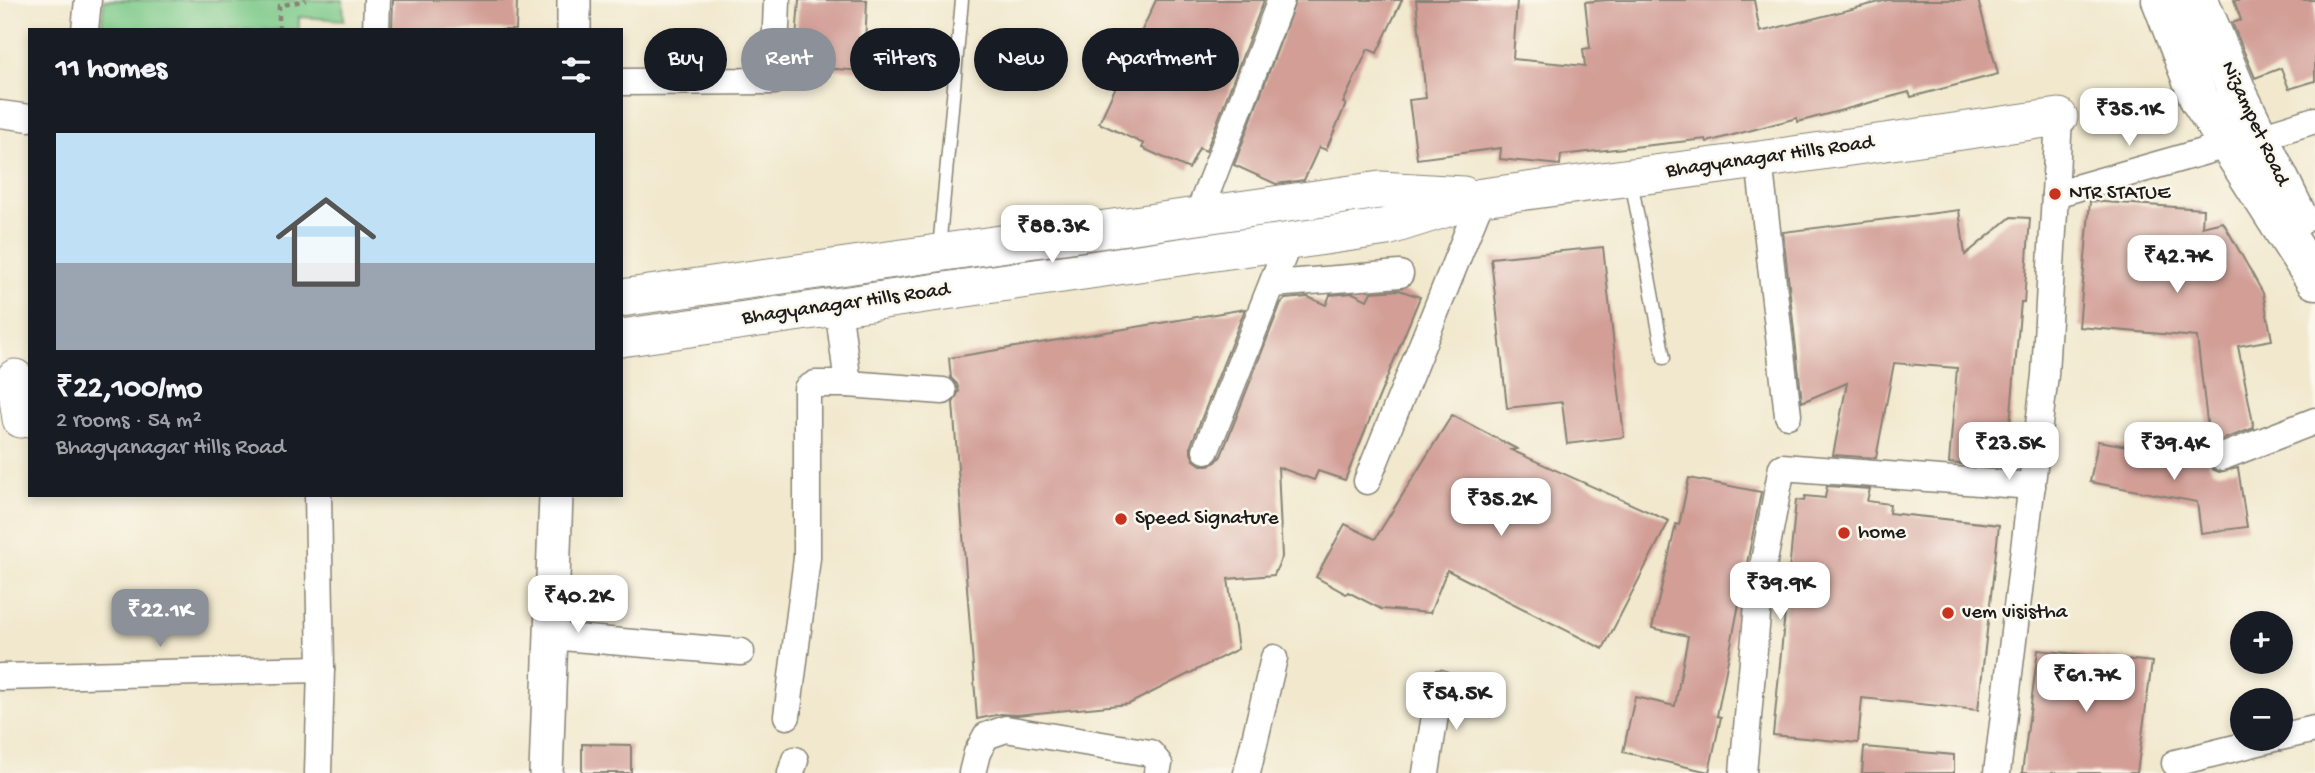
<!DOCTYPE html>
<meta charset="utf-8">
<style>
body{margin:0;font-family:"Gochi Hand",sans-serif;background:#20242c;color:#f1f3f6;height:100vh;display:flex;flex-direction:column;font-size:26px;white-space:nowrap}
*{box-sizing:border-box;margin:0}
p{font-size:23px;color:#9ea1a6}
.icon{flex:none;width:38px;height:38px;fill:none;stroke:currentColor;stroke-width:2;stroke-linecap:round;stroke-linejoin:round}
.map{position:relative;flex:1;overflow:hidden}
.details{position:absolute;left:28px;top:28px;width:595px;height:469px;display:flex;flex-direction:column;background:#171b24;border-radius:0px;box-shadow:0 4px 10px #0003}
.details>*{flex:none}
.hud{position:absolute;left:644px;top:28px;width:665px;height:63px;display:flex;gap:14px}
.fabs{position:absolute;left:2230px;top:611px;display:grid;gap:14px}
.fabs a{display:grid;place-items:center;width:63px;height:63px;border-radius:50%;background:#171b24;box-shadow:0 4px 10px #0003;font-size:35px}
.price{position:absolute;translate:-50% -60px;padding:0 16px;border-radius:14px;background:#fff;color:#222;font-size:23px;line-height:46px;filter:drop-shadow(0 2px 4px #0008)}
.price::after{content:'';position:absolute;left:50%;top:42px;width:21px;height:16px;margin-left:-10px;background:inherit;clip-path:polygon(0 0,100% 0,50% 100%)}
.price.selected{background:#8c9099;color:#fff}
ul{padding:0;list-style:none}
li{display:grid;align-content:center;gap:14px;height:371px;padding:0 28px}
li span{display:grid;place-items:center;height:217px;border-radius:0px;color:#555}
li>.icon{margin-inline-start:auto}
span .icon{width:126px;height:126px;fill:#fffc;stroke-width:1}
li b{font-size:30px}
h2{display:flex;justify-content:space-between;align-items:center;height:84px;padding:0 28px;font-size:30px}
.tag{padding:0 24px;border-radius:32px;background:#171b24;box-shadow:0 4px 10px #0003;font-size:24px;line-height:63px}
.tag.selected{background:#8c9099;color:#fff}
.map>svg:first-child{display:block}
.green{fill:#7cc988;stroke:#4c7252;stroke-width:2}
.building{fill:#d29e96}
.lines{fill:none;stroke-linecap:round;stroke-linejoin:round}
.service-casing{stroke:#868274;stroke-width:15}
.minor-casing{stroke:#868274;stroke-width:29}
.tertiary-casing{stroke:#868274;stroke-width:36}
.secondary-casing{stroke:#868274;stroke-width:39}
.primary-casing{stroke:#868274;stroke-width:41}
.path{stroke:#868274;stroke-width:4.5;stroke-dasharray:5 5;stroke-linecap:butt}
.service{stroke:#fff;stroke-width:12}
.minor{stroke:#fff;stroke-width:26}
.tertiary{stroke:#fff;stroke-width:33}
.secondary{stroke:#fff;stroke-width:37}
.primary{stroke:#fff;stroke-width:38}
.poi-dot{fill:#c8321e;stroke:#fbf7ec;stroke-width:2.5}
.labels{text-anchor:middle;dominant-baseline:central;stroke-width:5;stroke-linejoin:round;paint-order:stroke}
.street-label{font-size:21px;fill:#1c1c1c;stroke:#fbf7ec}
.poi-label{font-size:21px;fill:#1c1c1c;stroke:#fbf7ec;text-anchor:start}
</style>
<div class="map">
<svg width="2315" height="773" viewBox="0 0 2315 773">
<rect width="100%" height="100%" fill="#fbf7ec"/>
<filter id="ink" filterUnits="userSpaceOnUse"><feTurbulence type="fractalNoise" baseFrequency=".0143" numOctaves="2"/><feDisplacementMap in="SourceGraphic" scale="14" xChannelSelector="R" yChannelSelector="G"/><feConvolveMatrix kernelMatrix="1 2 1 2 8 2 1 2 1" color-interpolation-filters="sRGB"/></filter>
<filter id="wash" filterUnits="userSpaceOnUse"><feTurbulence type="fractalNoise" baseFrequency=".00686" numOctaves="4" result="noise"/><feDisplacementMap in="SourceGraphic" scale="28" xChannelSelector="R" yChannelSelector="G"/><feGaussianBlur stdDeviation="1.57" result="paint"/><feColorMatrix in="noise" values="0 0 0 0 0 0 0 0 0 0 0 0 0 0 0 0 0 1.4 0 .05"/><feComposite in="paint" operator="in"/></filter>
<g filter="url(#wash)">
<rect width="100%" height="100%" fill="#f1e8cd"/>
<!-- green -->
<path class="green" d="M104 0H343L344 20 299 17V30H101Z"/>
<g id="blocks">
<!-- building -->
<g class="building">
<path d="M393 0H517L516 30H392Z"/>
<path d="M799 0H867L864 71 794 66Z"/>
<path d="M1156 0H1264L1206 151 1199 148 1189 169 1142 148 1144 144 1099 123Z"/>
<path d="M1296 0H1402L1377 53 1368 49 1343 103 1346 104 1326 150 1319 147 1304 180 1276 184 1234 165Z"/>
<path d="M1416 0H1517L1513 59 1585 66 1583 49 1590 48 1585 2 1607 0H1754L1760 32 1888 0H1978L1998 74 1911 97 1909 92 1798 122 1797 118 1707 142 1706 139 1561 155 1560 165 1500 159 1501 148 1417 159 1409 100 1426 98Z"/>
<path d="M2234 0H2315V81L2289 89 2281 68 2255 78 2232 23 2241 20Z"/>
<path d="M2090 201 2203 209 2202 227 2223 222 2263 293 2272 340 2238 346 2254 428 2216 442 2210 447 2197 337 2079 327Z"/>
<path d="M1959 210 1965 255 2011 217 2030 218 2024 302H2021L2006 468 1949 463 1957 368 1894 363 1876 458 1833 455 1847 383 1802 402 1783 232Z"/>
<path d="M1603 247 1624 437 1567 444 1562 402 1507 408 1491 258Z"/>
<path d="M1399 290 1420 297 1345 480 1318 471 1314 480 1278 467 1282 557 1274 575 1228 579 1238 649 1129 704 1017 715 1001 714 977 719 953 403 959 391 957 384 951 378 949 358 1245 309 1191 445V453L1194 460 1201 465H1209L1216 462 1221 456 1281 303 1285 299 1308 297 1326 305 1330 295 1353 293 1367 300 1371 292Z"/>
<path d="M1452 415 1517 449 1511 450 1669 521 1603 649 1447 570 1430 613 1381 609 1348 592 1346 594 1316 577 1345 524 1375 539Z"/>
<path d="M2098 441 2207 460 2212 469 2219 472 2238 468 2247 527 2201 533 2197 502 2090 482Z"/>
<path d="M1689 478 1761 492 1717 716 1721 717 1709 772 1623 752 1635 697 1675 706 1688 636 1652 628 1676 524 1679 525Z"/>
<path d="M1827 486 1870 489 1867 501 1890 504 1889 513 1999 525 1978 710 1862 698 1858 743 1773 735 1796 500 1804 501 1805 496 1825 498Z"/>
<path d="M2038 650 2152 662 2137 773H2022Z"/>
<path d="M582 744 631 745V773H582Z"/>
<path d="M1864 747 1954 755V773H1862Z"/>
</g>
</g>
</g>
<g filter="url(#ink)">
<use href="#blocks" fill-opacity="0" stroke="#868274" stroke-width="2"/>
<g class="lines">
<!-- service casing -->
<g class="service-casing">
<g id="service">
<path d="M1631 180 1664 358"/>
<path d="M939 249 962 0"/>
</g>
</g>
<!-- minor casing -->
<g class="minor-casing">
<g id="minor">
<path d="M85 30 88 0"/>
<path d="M376 30 377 0"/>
<path d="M621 82 774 81 777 0"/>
<path d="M0 114 30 118"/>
<path d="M2059 117 2055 194 2227 145"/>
<path d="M2260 137 2315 120"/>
<path d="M1759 160 1788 415"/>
<path d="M1198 215 1281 0"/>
<path d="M1273 284 1400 274"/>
<path d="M838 306 848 384"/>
<path d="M1206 450 1289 241"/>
<path d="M2222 457 2315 421"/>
<path d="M1367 481 1482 197"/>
<path d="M550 636 741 652"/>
<path d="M0 677 321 669"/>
<path d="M787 716 807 558V389L815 384H848L943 391"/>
<path d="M2280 737 2315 729"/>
<path d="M2175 763 2275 738"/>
<path d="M318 773 321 669 318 495"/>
<path d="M791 773 795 760"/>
<path d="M972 773 977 753 986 736 1006 729 1150 753 1159 764 1157 773"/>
<path d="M1247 773 1274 658"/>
<path d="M1426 773 1440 683"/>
<path d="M1743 773 1760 582 1782 467 2032 486"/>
<path d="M1997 773 2045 375 2055 194"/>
</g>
</g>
<!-- tertiary casing -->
<g class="tertiary-casing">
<g id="tertiary">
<path d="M574 30V0"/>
<path d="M546 773 556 495"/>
</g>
</g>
<!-- secondary casing -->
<g class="secondary-casing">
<g id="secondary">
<path d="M621 298 1380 190 1463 195"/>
<path d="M621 338 1387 227 1482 197 1759 160 2059 117"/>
<path d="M15 378 21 419"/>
</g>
</g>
<!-- primary casing -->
<g class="primary-casing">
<g id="primary">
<path d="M2161 0 2199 99 2315 280"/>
<path d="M2199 0 2238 94 2298 217"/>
</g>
</g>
<!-- path -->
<path class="path" d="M279 30V6L306 0"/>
<!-- service -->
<use href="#service" class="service"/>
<!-- minor -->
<use href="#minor" class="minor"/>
<!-- tertiary -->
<use href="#tertiary" class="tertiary"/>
<!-- secondary -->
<use href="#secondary" class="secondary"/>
<!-- primary -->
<use href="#primary" class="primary"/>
</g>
</g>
<!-- markers -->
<g class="poi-dot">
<circle cx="2055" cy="194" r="7"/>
<circle cx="1121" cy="519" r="7"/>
<circle cx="1844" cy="533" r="7"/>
<circle cx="1948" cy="613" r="7"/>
</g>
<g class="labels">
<!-- street labels -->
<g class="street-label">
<text transform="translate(2254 124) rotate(65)">Nizampet Road</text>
<text transform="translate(1770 158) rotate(-8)">Bhagyanagar Hills Road</text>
<text transform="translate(846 305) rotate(-8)">Bhagyanagar Hills Road</text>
</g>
<!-- poi labels -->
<g class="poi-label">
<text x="2069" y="194">NTR STATUE</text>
<text x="1135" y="519">Speed Signature</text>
<text x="1858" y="533">home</text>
<text x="1962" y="613">vem visistha</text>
</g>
</g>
</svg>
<div class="fabs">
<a>+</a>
<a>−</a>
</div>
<b class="price" style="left:2129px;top:148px">₹35.1K</b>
<b class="price" style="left:1052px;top:265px">₹88.3K</b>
<b class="price" style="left:2177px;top:295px">₹42.7K</b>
<b class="price" style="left:2009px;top:482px">₹23.5K</b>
<b class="price" style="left:2174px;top:482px">₹39.4K</b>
<b class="price" style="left:1501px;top:538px">₹35.2K</b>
<b class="price" style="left:1780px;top:622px">₹39.9K</b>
<b class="price" style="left:578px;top:635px">₹40.2K</b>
<b class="price selected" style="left:160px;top:649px">₹22.1K</b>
<b class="price" style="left:2086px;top:714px">₹61.7K</b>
<b class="price" style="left:1456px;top:732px">₹54.5K</b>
<div class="hud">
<a class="tag">Buy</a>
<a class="tag selected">Rent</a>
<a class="tag">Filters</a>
<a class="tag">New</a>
<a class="tag">Apartment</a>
</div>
<section class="details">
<h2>11 homes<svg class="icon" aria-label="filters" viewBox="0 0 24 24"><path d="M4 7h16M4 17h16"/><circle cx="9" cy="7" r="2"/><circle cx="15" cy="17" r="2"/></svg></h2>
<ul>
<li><span style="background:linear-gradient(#bfe0f5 60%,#9aa5b1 0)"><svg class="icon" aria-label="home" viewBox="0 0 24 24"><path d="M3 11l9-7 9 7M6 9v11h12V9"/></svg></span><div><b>₹22,100/mo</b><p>2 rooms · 54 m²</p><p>Bhagyanagar Hills Road</p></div></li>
</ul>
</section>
</div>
